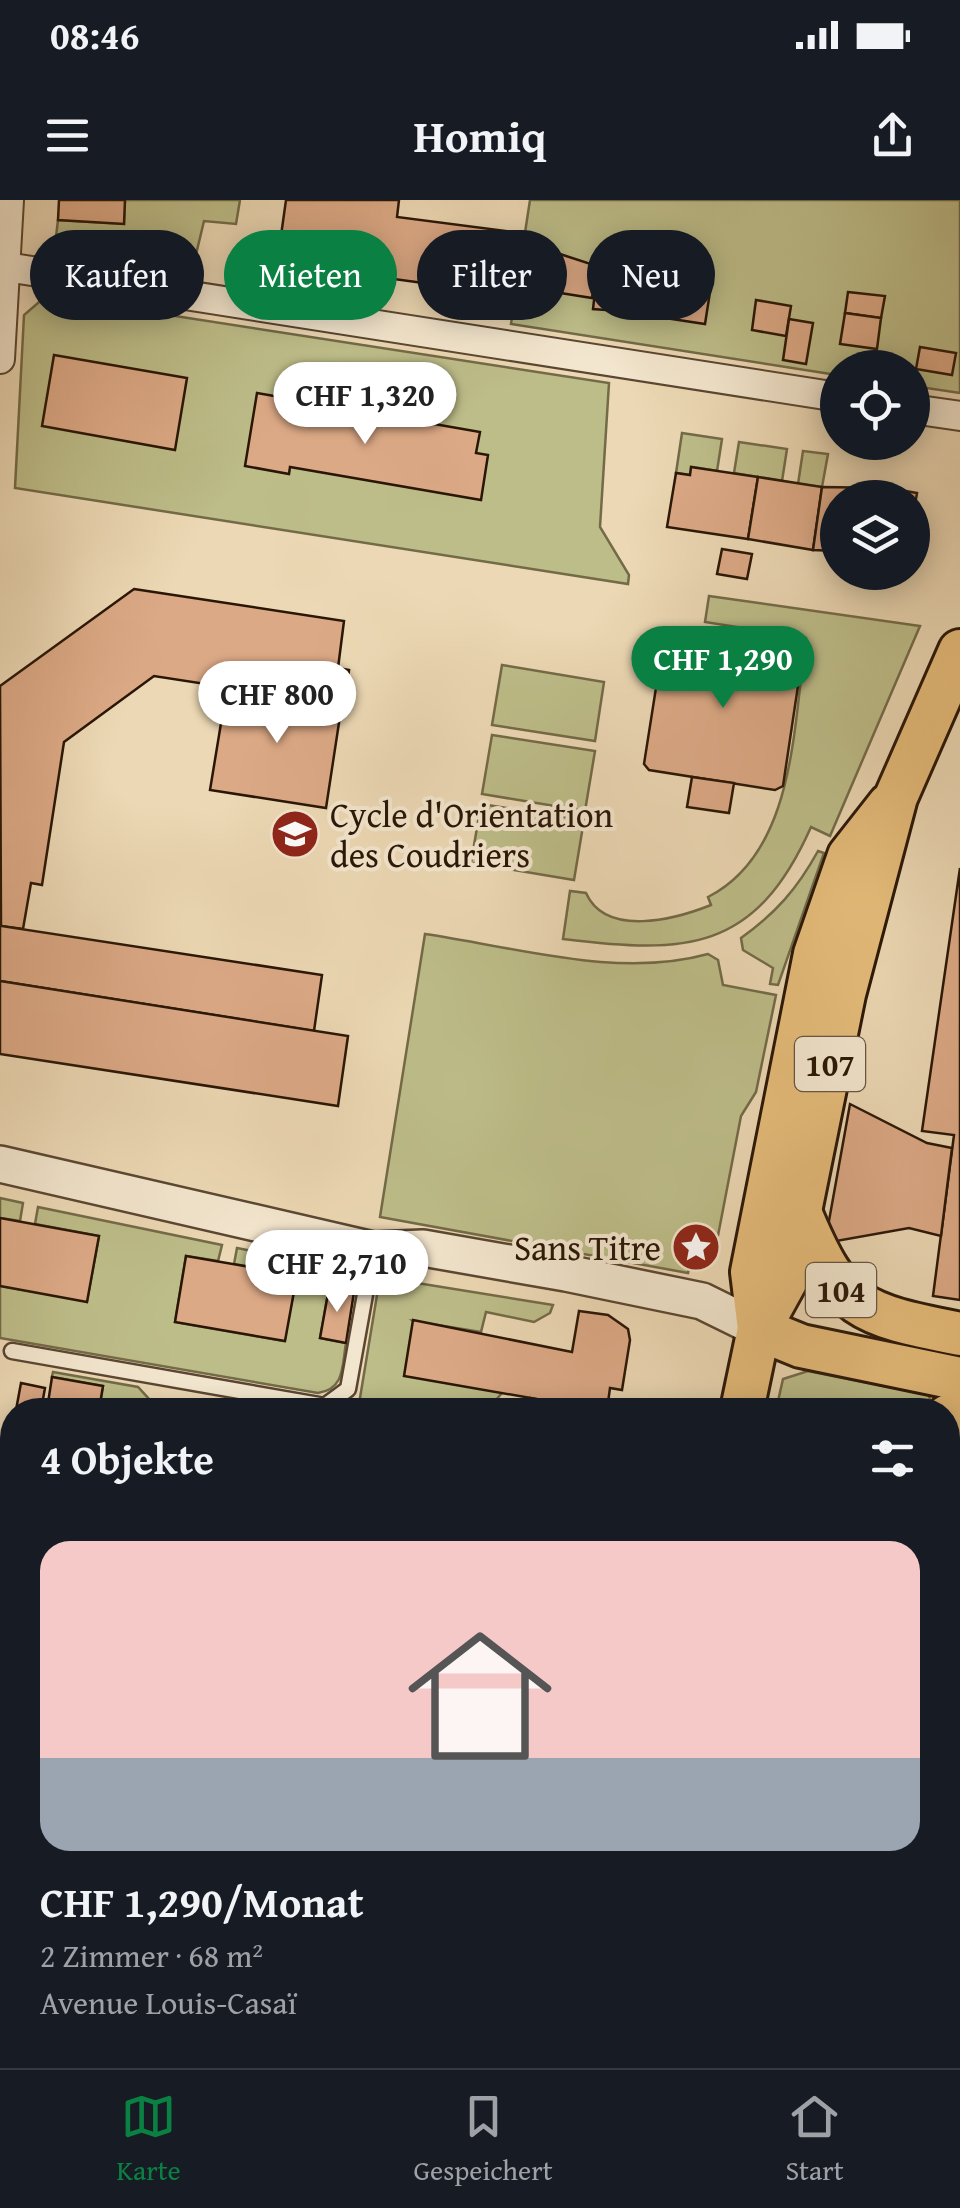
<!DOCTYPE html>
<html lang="de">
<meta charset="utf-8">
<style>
body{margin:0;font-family:"Gentium Book Plus",serif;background:#20242c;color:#f1f3f6;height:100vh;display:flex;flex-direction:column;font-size:38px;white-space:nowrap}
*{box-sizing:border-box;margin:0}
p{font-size:32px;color:#9ea1a6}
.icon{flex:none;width:55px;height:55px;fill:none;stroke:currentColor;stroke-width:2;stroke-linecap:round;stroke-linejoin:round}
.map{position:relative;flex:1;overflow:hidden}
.sheet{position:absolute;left:0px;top:1198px;width:960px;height:672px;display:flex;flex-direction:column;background:#171b24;border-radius:40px 40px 0 0;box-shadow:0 5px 25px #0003}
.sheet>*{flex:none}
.banner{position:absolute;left:30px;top:30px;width:900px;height:90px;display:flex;gap:20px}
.controls{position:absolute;left:820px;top:150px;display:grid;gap:20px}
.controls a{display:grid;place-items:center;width:110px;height:110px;border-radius:50%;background:#171b24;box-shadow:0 5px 25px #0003;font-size:50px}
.price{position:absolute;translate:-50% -85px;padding:0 22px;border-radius:35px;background:#fff;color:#222;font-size:32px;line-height:65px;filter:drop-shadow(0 2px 5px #0008)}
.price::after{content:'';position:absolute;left:50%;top:60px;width:30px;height:22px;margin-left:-15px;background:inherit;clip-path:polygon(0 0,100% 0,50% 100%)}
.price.selected{background:#0b8043;color:#fff}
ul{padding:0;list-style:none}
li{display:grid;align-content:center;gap:20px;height:530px;padding:0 40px}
li span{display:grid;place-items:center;height:310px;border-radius:30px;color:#555}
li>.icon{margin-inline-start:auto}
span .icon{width:180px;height:180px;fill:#fffc;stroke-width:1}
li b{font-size:42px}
h2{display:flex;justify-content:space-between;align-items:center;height:120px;padding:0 40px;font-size:42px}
.tag{padding:0 35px;border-radius:45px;background:#171b24;box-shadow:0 5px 25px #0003;font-size:35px;line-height:90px}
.tag.selected{background:#0b8043;color:#fff}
.status{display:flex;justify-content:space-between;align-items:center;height:70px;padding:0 50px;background:#171b24;direction:ltr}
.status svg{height:28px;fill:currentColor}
header{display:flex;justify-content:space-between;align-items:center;height:130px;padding:0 40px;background:#171b24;font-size:45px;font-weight:700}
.dock{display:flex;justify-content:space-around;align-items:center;height:140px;border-top:2px solid #363941;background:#171b24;font-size:28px;color:#9ea1a6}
.dock a{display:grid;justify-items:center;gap:5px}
.dock .selected{color:#0b8043}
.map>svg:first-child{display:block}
.green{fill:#bdbd89;stroke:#736a48;stroke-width:2.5}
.building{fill:#dca986;stroke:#291606;stroke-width:2.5}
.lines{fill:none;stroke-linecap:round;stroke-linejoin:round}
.service-casing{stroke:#5a4632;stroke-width:19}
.minor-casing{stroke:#5a4632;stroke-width:32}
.tertiary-casing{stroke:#5a4632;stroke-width:40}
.primary-casing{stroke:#291606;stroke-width:48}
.service{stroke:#f3e6ce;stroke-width:14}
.minor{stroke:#f3e6ce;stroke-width:28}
.tertiary{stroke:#f3e6ce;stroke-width:35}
.primary{stroke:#e6bc7a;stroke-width:42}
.labels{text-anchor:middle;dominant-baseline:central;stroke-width:8;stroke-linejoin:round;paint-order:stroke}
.shield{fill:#f3e6ce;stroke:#665442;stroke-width:2.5}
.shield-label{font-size:32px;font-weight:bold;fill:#291606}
.poi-label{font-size:35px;fill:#291606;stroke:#f3e6ce;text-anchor:start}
</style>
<div class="status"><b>08:46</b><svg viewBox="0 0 49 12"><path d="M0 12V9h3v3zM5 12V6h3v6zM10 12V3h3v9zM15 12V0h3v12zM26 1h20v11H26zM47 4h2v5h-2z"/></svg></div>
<header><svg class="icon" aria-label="menu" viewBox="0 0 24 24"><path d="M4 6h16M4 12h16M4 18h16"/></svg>Homiq<svg class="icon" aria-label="share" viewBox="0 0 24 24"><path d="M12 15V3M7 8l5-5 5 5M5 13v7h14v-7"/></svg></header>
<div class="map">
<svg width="960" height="1868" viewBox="0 0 960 1868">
<rect width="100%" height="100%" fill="#ecd8b4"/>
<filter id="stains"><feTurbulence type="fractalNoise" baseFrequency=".002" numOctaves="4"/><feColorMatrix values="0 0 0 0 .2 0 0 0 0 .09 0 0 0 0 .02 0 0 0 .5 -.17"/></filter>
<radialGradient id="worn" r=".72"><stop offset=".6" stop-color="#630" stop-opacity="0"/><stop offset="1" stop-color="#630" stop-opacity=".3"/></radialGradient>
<!-- green -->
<g class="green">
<path d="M125 0H240L236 24 204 21 193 67 55 45 58 20 124 24Z"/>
<path d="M530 0H960V193L913 186 912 168H838L837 175 511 124Z"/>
<path d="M46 96 609 183 600 327 629 375 628 384 15 288 24 115Z"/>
<path d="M682 233 722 239 717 271 692 267 690 275 676 273Z"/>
<path d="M739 242 787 249 782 281 734 273Z"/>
<path d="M803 251 828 254 822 287 798 284Z"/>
<path d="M709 396 920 426 830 636 811 627C755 753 686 754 563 739L570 691 586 693C606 738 676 719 711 705L708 697C796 652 793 525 806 438L705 422Z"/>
<path d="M502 465 604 482 595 541 492 525Z"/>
<path d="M492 535 595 551 585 611 482 594Z"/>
<path d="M481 604 584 620 574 680 471 663Z"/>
<path d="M818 651 824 653 778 785 770 784 773 768 743 750 741 738C776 713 797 689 818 651Z"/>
<path d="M425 734C516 747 618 779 708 754L718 760 723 785 776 795 756 892 741 916 716 1046 695 1044 688 1073 380 1017Z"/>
<path d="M0 998 23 1003 20 1021 0 1018Z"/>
<path d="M38 1007 222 1045 218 1061 186 1056 175 1122 284 1141 297 1075 234 1064 237 1048 333 1067 320 1138 346 1143C342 1166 345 1189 318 1193L0 1138V1086L87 1101 99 1036 35 1024Z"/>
<path d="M380 1077 553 1105 550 1113 534 1122 486 1112 481 1132 413 1121 502 1193 487 1210H358Z"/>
<path d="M808 1171 929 1195 930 1201 877 1210H776L783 1179Z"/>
<path d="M53 1172 138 1187 149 1199 148 1210H99L103 1186 52 1177Z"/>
<path d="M948 1240 960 1241V1308H948Z"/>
<path d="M1 1291 12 1293V1465L0 1462Z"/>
<path d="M0 1489 12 1491V1810L0 1808Z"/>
<path d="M948 1502 960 1503V1868H752L751 1858H948Z"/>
<path d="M0 1839 12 1842V1858H97L140 1868H0Z"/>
<path d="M312 1858H626V1868H385Z"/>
</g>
<!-- building -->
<g class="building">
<path d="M59 0H125L124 24 58 20Z"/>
<path d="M286 0H399L397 17 506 31 499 85 476 82 475 90 379 77 381 64 279 50Z"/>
<path d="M560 54 597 66 592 98 554 92Z"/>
<path d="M671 79 710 92 705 124 665 118Z"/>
<path d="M596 83 609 85 605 110 593 109Z"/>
<path d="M848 92 885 96 881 118 845 113Z"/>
<path d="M756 100 791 106 786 136 752 130Z"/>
<path d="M845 113 881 118 877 149 840 144Z"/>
<path d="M789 119 813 123 806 164 783 160Z"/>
<path d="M920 147 956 153 952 175 916 169Z"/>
<path d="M54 155 187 178 175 250 42 226Z"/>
<path d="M257 193 480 232 476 253 488 255 481 300 290 267 289 274 245 266Z"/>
<path d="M691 267 758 277 748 339 667 327 676 273 690 275Z"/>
<path d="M758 277 822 287 813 350 748 339Z"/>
<path d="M822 287 889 288 917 293 912 322V298H838V351L813 350Z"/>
<path d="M722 349 752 354 747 379 717 374Z"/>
<path d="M134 389 344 421 338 468 349 470 346 495 299 486 296 498 154 476 64 542 42 685 31 683 23 729 1 726 0 486Z"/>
<path d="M671 433 796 452 802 459 783 586 775 590 649 570 644 564 664 437Z"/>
<path d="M299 486 321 490 320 499 342 503 326 608 210 590 227 487 296 498Z"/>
<path d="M692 577 734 583 729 613 687 607Z"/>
<path d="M960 668V1100L933 1096 954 935 922 931Z"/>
<path d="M0 713 1 726 322 775 314 831 0 781Z"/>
<path d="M0 781 348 836 338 906 0 854Z"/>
<path d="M850 904 927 943 952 948 941 1036 909 1028 825 1043Z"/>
<path d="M0 1018 99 1036 87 1102 0 1086Z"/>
<path d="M186 1056 297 1075 285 1141 175 1122Z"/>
<path d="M329 1088 354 1092 346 1143 320 1138Z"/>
<path d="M579 1111 608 1115 628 1129 630 1140 622 1190 610 1188 607 1210H547L548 1201 404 1176 413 1120 572 1152Z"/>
<path d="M52 1177 103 1186 99 1210 48 1203Z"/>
<path d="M21 1183 45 1188 41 1210H16Z"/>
<path d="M530 1198 548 1201 547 1210H528Z"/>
<path d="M48 1203 91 1210H46Z"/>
<path d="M9 1251 12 1252V1282L4 1280Z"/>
<path d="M948 1320 951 1321 948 1373Z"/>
<path d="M951 1321H960V1394L948 1393Z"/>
<path d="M11 1401H12V1431L6 1430Z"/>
<path d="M1 1785 12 1787 11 1801 0 1800Z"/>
<path d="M485 1858H515V1865L484 1863Z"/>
<path d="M863 1858H937V1862H931V1868H861Z"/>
</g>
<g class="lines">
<!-- service casing -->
<g class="service-casing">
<path id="service" d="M12 1151 325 1206 348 1189 373 1050"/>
</g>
<!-- minor casing -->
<g class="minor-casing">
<g id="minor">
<path d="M6 67 838 197"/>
<path d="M0 159 9 0"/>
<path d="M912 209 960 216"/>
<path d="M0 1475 12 1477"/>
<path d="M948 1647 960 1651"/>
<path d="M0 1822 12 1824"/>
<path d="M212 1858 264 1868"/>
<path d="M788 1858V1868"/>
</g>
</g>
<!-- tertiary casing -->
<g class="tertiary-casing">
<path id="tertiary" d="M0 964 373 1050 423 1048 566 1073 702 1101 759 1129"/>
</g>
<!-- primary casing -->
<g class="primary-casing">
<g id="primary">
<path d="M800 1012C840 1110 860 1114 960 1134"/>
<path d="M759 1129 752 1072 815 754 849 656 889 605"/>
<path d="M759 1129 801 1146 960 1179"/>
<path d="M742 1210 759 1129 786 1080 844 794 896 597 960 451"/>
<path d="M948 1216 960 1217"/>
<path d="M697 1858 698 1868"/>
</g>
</g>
<!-- service -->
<use href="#service" class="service"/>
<!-- minor -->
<use href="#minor" class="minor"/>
<!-- tertiary -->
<use href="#tertiary" class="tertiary"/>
<!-- primary -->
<use href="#primary" class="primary"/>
</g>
<!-- icons -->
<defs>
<g id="school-disc" transform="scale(2.5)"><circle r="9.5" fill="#8f2418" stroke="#f3e6ce"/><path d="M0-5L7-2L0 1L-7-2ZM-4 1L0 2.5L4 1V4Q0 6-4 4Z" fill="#fff"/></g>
<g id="sight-disc" transform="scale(2.5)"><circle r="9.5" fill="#8f2418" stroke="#f3e6ce"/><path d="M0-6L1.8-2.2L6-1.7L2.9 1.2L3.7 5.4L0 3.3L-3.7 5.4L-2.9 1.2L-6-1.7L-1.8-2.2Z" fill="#fff"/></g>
</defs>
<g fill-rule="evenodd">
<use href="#school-disc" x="295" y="634"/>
<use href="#sight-disc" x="696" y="1047"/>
</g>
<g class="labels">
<!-- shield labels -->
<g class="shield">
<rect x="795" y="837" width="70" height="54" rx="8"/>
<rect x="806" y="1063" width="70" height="54" rx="8"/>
</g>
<g class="shield-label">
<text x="830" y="864">107</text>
<text x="841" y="1090">104</text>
</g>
<!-- poi labels -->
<g class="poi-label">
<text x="330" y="614">Cycle d'Orientation<tspan x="330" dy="40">des Coudriers</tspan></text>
<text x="661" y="1047" text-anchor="end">Sans Titre</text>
</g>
</g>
<rect width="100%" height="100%" filter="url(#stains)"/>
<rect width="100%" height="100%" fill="url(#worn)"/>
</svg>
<div class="controls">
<a><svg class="icon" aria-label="locate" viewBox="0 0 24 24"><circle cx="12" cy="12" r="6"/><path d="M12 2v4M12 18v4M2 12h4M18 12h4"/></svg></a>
<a><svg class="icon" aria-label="layers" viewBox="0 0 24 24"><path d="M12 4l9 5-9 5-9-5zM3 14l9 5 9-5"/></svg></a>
</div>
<b class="price" style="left:365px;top:247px">CHF 1,320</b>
<b class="price selected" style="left:723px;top:511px">CHF 1,290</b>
<b class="price" style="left:277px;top:546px">CHF 800</b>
<b class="price" style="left:337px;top:1115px">CHF 2,710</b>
<div class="banner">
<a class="tag">Kaufen</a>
<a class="tag selected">Mieten</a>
<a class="tag">Filter</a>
<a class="tag">Neu</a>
</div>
<section class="sheet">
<h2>4 Objekte<svg class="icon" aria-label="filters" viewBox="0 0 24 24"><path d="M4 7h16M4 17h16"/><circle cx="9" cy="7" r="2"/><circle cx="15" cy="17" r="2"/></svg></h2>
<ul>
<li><span style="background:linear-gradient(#f6c9c9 70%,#9aa5b1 0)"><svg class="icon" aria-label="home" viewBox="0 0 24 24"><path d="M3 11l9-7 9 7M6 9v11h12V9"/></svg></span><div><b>CHF 1,290/Monat</b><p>2 Zimmer · 68 m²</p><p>Avenue Louis-Casaï</p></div></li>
</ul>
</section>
</div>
<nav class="dock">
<a class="selected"><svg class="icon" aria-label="map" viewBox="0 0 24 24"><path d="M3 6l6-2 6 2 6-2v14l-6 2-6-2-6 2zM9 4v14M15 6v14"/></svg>Karte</a>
<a><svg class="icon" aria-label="saved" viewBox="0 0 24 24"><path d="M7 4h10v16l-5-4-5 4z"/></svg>Gespeichert</a>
<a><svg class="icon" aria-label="home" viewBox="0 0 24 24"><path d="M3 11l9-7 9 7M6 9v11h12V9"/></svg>Start</a>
</nav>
